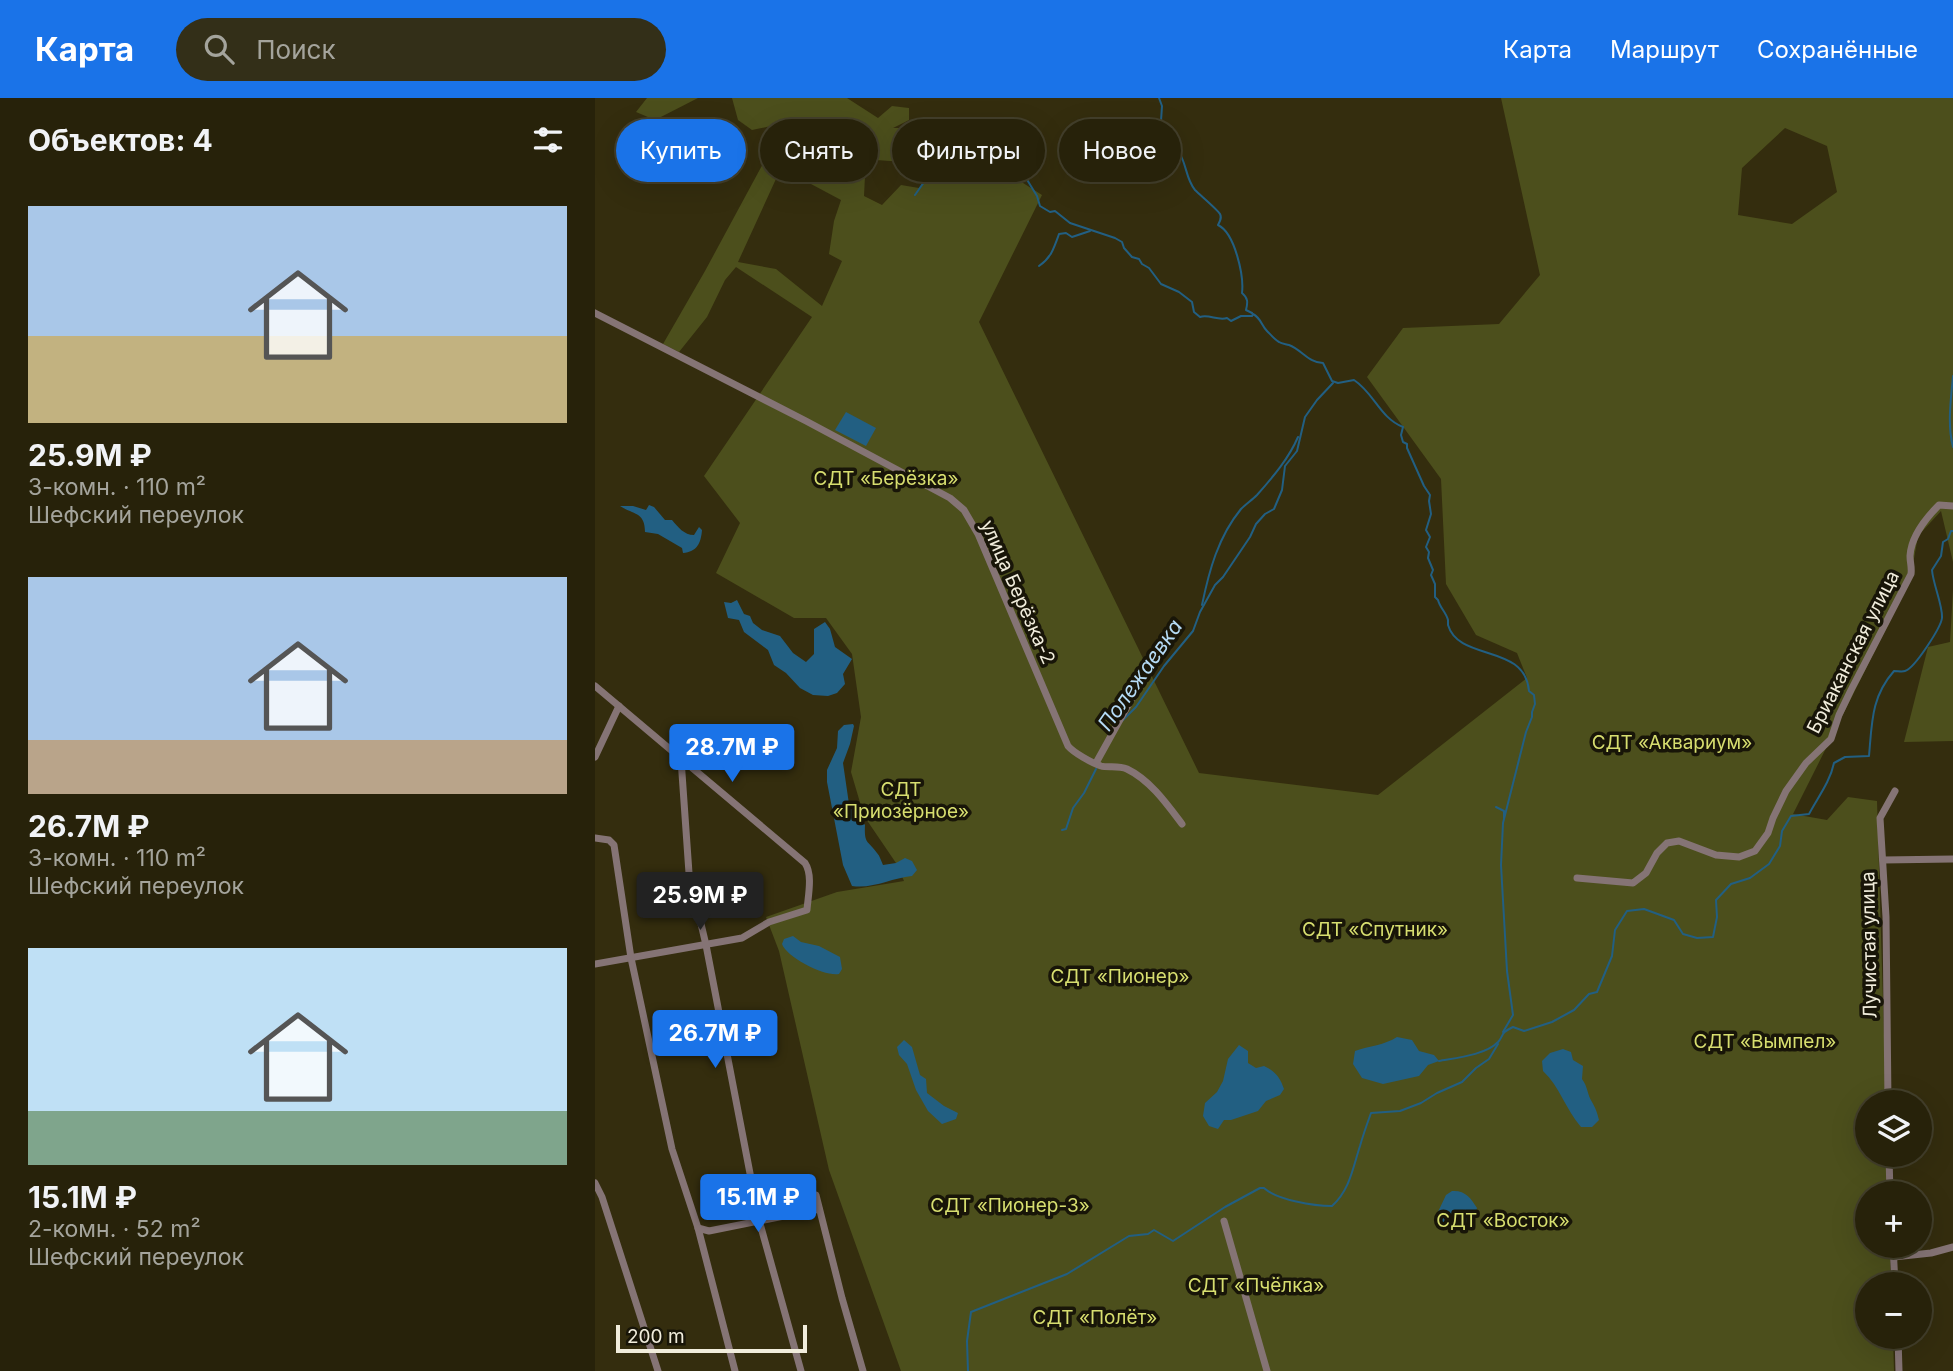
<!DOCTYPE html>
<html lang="ru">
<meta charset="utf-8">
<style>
body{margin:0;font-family:Inter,sans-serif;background:#332f18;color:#f1f3f6;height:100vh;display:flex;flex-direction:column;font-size:26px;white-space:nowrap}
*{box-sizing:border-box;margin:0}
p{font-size:23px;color:#a4a49c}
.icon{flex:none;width:38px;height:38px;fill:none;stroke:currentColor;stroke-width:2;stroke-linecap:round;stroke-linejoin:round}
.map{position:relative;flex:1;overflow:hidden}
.sheet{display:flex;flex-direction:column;background:#27220a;width:595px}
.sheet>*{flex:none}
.banner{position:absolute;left:21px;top:21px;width:665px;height:63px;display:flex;gap:14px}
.controls{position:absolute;left:1260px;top:992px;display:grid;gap:14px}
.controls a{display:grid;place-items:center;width:77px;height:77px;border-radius:50%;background:#27220a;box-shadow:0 7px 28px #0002,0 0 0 2px #433f2b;font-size:35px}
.scale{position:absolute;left:21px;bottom:18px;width:191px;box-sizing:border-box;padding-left:7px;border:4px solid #f1eddc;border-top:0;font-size:19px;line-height:24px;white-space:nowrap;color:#f1eddc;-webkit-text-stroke:5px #181508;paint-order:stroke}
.price{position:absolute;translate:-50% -60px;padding:0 16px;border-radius:7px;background:#1a73e8;color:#fff;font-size:23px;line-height:46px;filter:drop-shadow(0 2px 4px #0008)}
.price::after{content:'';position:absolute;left:50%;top:42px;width:21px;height:16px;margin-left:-10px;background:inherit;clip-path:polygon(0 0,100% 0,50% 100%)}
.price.active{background:#222;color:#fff}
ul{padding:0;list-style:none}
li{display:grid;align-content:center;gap:14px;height:371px;padding:0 28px}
li span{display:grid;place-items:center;height:217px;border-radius:0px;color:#555}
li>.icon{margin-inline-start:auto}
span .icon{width:126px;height:126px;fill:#fffc;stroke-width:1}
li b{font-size:30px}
h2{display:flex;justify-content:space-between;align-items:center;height:84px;padding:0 28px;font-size:30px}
.pill{padding:0 24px;border-radius:32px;background:#27220a;box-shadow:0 7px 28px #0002,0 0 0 2px #433f2b;font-size:24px;line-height:63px}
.pill.active{background:#1a73e8;color:#fff}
header{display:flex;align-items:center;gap:42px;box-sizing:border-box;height:98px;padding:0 35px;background:#1a73e8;color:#fff}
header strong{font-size:33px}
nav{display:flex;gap:38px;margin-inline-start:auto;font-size:24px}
.search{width:490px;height:63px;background:#332f18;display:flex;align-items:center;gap:18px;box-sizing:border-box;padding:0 24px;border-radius:38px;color:#a4a49c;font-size:26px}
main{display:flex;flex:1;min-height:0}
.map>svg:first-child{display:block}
.green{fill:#4c4f1c;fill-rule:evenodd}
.water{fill:#225f82}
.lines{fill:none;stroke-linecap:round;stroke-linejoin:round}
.stream{stroke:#225f82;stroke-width:2}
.minor{stroke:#857475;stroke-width:7}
.labels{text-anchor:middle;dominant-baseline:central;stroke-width:7;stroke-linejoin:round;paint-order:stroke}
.park-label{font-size:19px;fill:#d7de6f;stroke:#181508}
.street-label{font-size:19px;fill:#f1eddc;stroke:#181508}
.water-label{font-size:21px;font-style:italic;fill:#b5dbf5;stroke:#181508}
</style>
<header>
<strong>Карта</strong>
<div class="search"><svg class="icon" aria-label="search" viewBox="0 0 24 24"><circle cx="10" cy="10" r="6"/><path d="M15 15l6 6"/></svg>Поиск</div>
<nav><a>Карта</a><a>Маршрут</a><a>Сохранённые</a></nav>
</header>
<main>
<section class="sheet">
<h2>Объектов: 4<svg class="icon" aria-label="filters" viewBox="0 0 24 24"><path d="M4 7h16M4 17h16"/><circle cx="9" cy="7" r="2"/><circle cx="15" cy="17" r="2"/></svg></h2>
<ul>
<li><span style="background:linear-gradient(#a9c7e8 60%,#c2b280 0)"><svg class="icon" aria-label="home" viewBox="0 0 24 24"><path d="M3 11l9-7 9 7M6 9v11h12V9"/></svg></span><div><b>25.9M ₽</b><p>3-комн. · 110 m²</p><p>Шефский переулок</p></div></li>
<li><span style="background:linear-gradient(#a9c7e8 75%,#b9a48a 0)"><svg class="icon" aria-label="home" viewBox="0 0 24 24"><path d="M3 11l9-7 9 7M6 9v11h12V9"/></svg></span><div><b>26.7M ₽</b><p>3-комн. · 110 m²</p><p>Шефский переулок</p></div></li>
<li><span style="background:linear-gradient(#bfe0f5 75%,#7fa58c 0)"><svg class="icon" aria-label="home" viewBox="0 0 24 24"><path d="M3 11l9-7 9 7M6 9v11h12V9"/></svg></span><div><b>15.1M ₽</b><p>2-комн. · 52 m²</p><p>Шефский переулок</p></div></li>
</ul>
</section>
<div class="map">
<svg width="1358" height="1273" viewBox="0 0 1358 1273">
<rect width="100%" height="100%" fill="#342d0e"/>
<!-- green -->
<g class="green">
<path d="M52 0H103L60 22 41 14Z"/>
<path d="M137 0H252L283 20 297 8 314 10V22L298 30H317L329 27 333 34 341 31 367 57 337 66 281 62 270 78 269 98 287 107 306 87 324 90 327 86 381 55 447 97 384 224 604 675 783 697 932 580 922 555 881 537 851 486 846 381 772 279 808 230 904 226 945 177 906 0H1358V464L1346 413 1323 438 1315 483 1198 716 1232 722 1253 699 1282 703 1291 1004H1272V1057H1292L1293 1095 1272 1096V1148H1295L1296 1186H1272V1239H1298L1299 1273H306L234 1072 184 853 171 819 242 794 309 783 301 765 269 718 256 674 266 619 257 556 231 520H199L121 475 145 425 109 378 217 219 141 169 130 182 112 219 84 254 68 246 110 173 190 25 157 32 143 22ZM1190 30 1232 48 1242 94 1197 126 1143 117 1147 70ZM186 70 246 102 239 123 234 156 247 163 227 208 181 171 143 164Z"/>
<path d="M1358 492V643L1309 644 1333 549 1355 544Z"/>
</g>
<!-- water -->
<g class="water">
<path d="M251 314 281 330 271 348 240 332Z"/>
<path d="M54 407 59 409 70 422H77C83 429 89 437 99 437L104 429 107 432C106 445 102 454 88 455L87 450 63 436 50 434C50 414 39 417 25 408H38L51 412Z"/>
<path d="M142 502 149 516 155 518 158 525 167 532 185 538 198 555 211 564 219 556V531L230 524 235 531 240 549 257 561 248 576 250 586 242 595 233 598 218 597 205 590 191 575 179 567 173 552 149 534 144 522 133 520 129 504 136 505Z"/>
<path d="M258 626 259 628 255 646 248 665 254 706 262 718 270 727C269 747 273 742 282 755 285 758 286 763 288 767L301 765 310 760 317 763 322 772 317 778C296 780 279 791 257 788L248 767 232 684V672L242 650 243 633 249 627Z"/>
<path d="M198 838 206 844 224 848 245 859 247 871 244 876C231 879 192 860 187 846L189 841Z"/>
<path d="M802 939 817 942 824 953 839 957 844 963 833 967 824 978 788 986 767 980 758 966 760 953C774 948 790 947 802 939Z"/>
<path d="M309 942 317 949 325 977 331 981 332 995 349 1008 363 1015 361 1021 347 1026 333 1013 321 992 312 966 304 957 302 949Z"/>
<path d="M644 947 653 953V965L661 970 669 968C680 973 685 979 689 991L685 997 671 1003 663 1013 636 1022H629L623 1031 614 1028 608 1018 610 1005 622 994 628 983 633 961Z"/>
<path d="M968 951 976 954 978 962 988 968 987 981C993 989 992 996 997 1004 1001 1011 1002 1014 1004 1022L997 1029H986C971 1012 965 989 948 973L947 963 955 955Z"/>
<path d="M857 1093C870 1092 876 1100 882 1110L881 1113 868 1128 864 1126 857 1130 849 1127 842 1116 851 1097Z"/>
</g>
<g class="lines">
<!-- stream -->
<g class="stream">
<path d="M564 0 567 8 565 38 570 40C573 47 578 46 582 51 592 64 590 80 600 92 605 97 623 112 625 116 627 120 625 123 623 127 640 135 649 178 647 195 653 200 653 204 651 212L657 215"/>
<path d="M320 97C329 85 335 71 350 70L355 63 363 58 380 64 397 62 418 69 431 80 442 98 445 108 455 114 460 113 475 125 520 140 527 144 529 150 537 159 544 161 547 166 554 170 566 186 584 194 597 204 599 214 605 219C614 216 623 223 632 220L636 223 646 218H657L658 216C666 220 666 227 672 233 675 236 680 242 684 244 687 246 691 246 694 247 707 252 714 265 728 265L737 283 743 285 759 282C779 295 785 320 808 329L806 337 808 344 812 346V350L829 388 835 397 834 403 836 416 831 432 835 439 831 449 834 454 833 460 838 472 836 477 840 486V499L843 502C845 510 851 514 853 522 853 523 853 525 853 527 864 564 930 545 934 593L939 597 940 606 937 614V619L931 634 908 725 906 767 912 873 918 917 908 934"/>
<path d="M444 168C456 160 459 150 464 136L471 135 477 139 495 133"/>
<path d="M1358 278C1356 301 1352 326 1358 349"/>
<path d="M607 507C614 473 623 439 646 411 651 406 657 402 662 397 678 379 694 360 703 339"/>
<path d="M527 623 541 609 569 568 598 533 605 514 620 487 628 479 655 439 661 426 670 416 679 411 687 392 690 368 702 353 710 319 722 302 738 285"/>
<path d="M901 709 909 713V720"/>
<path d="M467 732 471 731 478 710 489 695 501 671"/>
<path d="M844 963C860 960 891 957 903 944 910 936 904 936 918 929L929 933 957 924 979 912 994 896 1002 894 1017 858 1020 832 1032 813 1049 811 1079 822 1088 836 1102 840 1118 839 1122 819 1121 802 1136 786 1155 780 1174 766 1185 748 1187 733 1196 718 1214 716C1223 699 1235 684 1239 665L1250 659 1274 658C1277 625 1276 599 1299 573 1303 573 1307 574 1310 573 1320 570 1346 529 1347 520 1348 508 1338 486 1337 472L1346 458 1348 444 1353 441 1356 433H1358"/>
<path d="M373 1273 372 1243 376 1214 472 1176 534 1138 553 1136 559 1132 578 1143 630 1109 665 1090H669C682 1102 719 1108 737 1108 755 1092 758 1069 765 1048 768 1037 772 1026 776 1015L805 1013 826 1005 842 995 867 984 881 970 894 961 903 946"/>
</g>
<!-- minor -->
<g class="minor">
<path d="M0 215 211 323 355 400 369 412 383 436 473 648C479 655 497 665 506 668 513 670 523 667 532 671 555 682 572 706 587 726"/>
<path d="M0 588 210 765C218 777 213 798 212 812L174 824 147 840 0 866"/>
<path d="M0 659 24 608"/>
<path d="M86 661 94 775 111 847 164 1122 206 1273"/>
<path d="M501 665 542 591"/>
<path d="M0 740 14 742 19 747 36 860 77 1051 103 1130 140 1273"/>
<path d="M1288 762 1358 761"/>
<path d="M982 780 1038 785 1051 775 1062 755 1072 745 1084 743 1121 757 1144 759 1160 753 1173 735 1178 720 1191 693 1211 665 1236 641 1244 617 1256 592 1316 476C1317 469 1315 465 1315 458 1316 439 1331 420 1344 407L1358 408"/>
<path d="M1293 1004 1291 819 1285 720 1300 693"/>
<path d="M1294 1057 1295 1096"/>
<path d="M0 1085 7 1099 63 1273"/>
<path d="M221 1097 247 1200 268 1273"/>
<path d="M629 1123 672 1273"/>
<path d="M103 1130 114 1133 224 1111"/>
<path d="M1298 1148 1300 1186"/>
<path d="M1299 1159 1336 1155 1358 1149"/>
<path d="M1303 1239 1304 1273"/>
</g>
</g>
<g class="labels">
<!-- park labels -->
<g class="park-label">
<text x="291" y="380">СДТ «Берёзка»</text>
<text x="1077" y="644">СДТ «Аквариум»</text>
<text x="306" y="691">СДТ<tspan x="306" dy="22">«Приозёрное»</tspan></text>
<text x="780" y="831">СДТ «Спутник»</text>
<text x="525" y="878">СДТ «Пионер»</text>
<text x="1170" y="943">СДТ «Вымпел»</text>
<text x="415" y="1107">СДТ «Пионер-3»</text>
<text x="908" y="1122">СДТ «Восток»</text>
<text x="661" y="1187">СДТ «Пчёлка»</text>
<text x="500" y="1219">СДТ «Полёт»</text>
</g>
<!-- street labels -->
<g class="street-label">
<text transform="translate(423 494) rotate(66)">улица Берёзка-2</text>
<text transform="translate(1258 554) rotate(-63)">Бриаканская улица</text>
<text transform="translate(1274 847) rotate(-91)">Лучистая улица</text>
</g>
<!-- water labels -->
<g class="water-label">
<text transform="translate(545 577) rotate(-55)">Полежаевка</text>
</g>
</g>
</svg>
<div class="controls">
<a><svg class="icon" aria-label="layers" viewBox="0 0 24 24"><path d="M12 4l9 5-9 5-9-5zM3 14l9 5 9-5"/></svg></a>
<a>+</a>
<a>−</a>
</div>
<div class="scale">200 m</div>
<b class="price" style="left:137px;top:686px">28.7M ₽</b>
<b class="price active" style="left:105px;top:834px">25.9M ₽</b>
<b class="price" style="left:120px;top:972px">26.7M ₽</b>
<b class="price" style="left:163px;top:1136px">15.1M ₽</b>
<div class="banner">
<a class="pill active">Купить</a>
<a class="pill">Снять</a>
<a class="pill">Фильтры</a>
<a class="pill">Новое</a>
</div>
</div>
</main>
